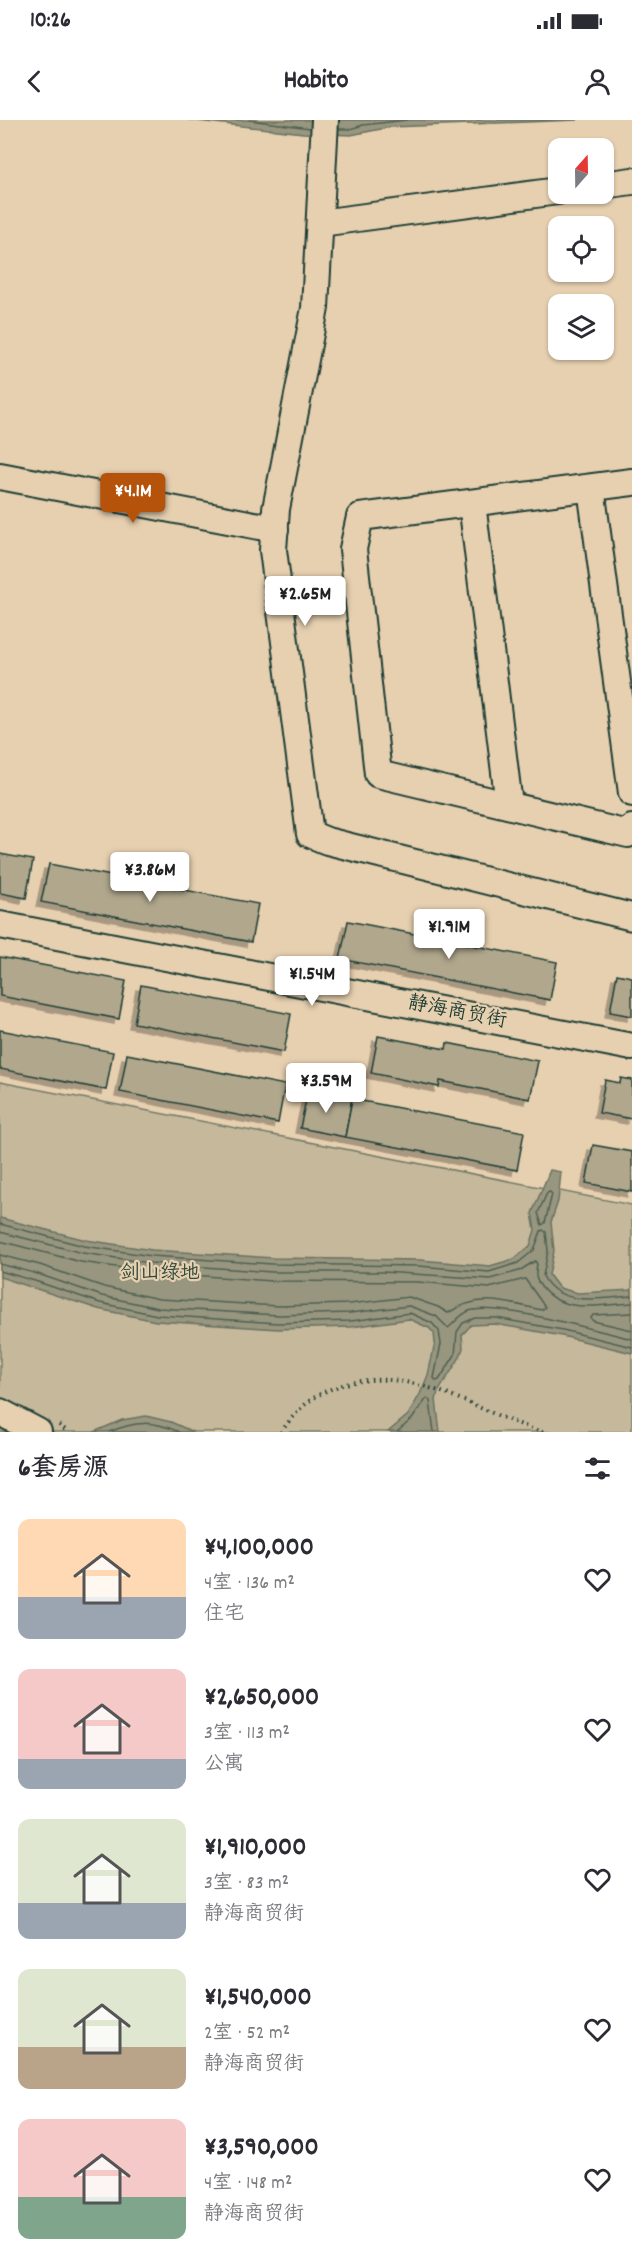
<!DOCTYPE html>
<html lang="zh">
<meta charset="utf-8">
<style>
body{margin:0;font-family:Dekko,"LXGW WenKai TC",sans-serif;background:#f2f2f3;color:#2b2b33;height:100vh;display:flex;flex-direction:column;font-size:22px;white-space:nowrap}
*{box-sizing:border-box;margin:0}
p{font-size:20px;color:#7c7c81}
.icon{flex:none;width:33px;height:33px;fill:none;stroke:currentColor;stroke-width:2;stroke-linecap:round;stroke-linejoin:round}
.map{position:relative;height:1312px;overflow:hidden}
.sheet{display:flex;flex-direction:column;background:#fff;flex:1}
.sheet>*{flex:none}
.needle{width:39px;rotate:20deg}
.buttons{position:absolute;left:548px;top:18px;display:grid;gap:12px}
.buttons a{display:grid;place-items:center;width:66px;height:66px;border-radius:12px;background:#fff;box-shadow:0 2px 4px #0004;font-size:30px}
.price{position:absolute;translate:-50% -51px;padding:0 14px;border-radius:6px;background:#fff;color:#222;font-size:20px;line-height:39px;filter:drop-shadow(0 2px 3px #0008)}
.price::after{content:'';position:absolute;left:50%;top:36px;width:18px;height:14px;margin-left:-9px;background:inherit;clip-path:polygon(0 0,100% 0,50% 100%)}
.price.current{background:#b45309;color:#fff}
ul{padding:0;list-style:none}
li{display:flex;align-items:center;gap:18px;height:150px;padding:0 18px}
li span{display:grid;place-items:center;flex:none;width:168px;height:120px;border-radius:12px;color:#555}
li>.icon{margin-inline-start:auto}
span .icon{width:72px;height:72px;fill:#fffc;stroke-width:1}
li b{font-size:26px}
h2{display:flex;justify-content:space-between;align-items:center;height:72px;padding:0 18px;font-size:26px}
.status{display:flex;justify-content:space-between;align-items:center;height:42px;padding:0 30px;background:#fff;direction:ltr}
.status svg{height:16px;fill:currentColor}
header{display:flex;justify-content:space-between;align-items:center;height:78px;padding:0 18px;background:#fff;font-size:27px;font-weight:700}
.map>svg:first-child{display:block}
.green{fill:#c6b89b;stroke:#727a68;stroke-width:1.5}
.water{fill:#98967f;stroke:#687261;stroke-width:1.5}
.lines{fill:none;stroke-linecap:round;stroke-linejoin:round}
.shore{stroke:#4f6152;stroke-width:1.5}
.building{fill:#b0a78d;stroke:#1f3d34;stroke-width:1.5;filter:url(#shadow)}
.minor-casing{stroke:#1f3d34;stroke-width:30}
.path{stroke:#1f3d34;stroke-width:4;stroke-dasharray:1.5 4.5;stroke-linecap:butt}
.minor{stroke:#e7d0b0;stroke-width:26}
.labels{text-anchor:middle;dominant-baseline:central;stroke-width:4.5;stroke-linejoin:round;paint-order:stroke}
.street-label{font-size:20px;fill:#1f3d34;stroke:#e7d0b0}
.park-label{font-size:20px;fill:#30493e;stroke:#e7d0b0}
</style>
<div class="status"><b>10:26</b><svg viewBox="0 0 49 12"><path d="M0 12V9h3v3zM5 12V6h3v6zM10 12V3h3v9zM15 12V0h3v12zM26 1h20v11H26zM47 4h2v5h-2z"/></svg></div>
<header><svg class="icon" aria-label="back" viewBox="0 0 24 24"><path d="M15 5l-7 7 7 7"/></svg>Habito<svg class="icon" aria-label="person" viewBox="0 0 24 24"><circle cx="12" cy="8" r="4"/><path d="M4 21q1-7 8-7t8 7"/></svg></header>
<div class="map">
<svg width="632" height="1312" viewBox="0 0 632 1312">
<defs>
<filter id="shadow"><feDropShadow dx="-5" dy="5" stdDeviation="0" flood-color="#0004"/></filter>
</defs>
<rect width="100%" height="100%" fill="#e7d0b0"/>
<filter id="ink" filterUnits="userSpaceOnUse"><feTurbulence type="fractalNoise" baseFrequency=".0167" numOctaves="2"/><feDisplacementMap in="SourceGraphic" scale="12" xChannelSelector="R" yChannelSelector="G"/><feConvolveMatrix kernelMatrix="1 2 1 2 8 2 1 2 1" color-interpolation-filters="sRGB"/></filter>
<g filter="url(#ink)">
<!-- green -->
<path class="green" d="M0 962 632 1085V1312H0Z"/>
<!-- water -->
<g class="water">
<path d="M189 0H578L391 7 351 15 303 13Z"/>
<path d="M550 1050 561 1052 558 1081 551 1102 554 1131 549 1155 559 1168 578 1173 632 1170V1233L562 1216 495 1204 471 1205 462 1215 463 1228 460 1237 438 1272 436 1280 440 1312H388L408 1295 420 1274 428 1255 435 1223 434 1213 429 1208 409 1199 351 1207 278 1209 156 1201 98 1189 0 1157V1098L86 1120 152 1130 273 1138 420 1140 490 1146 514 1139 530 1126 535 1110 532 1093Z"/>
<path d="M146 1296 171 1302 193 1312H94L122 1300Z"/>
</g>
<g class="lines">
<!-- shore -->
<g class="shore">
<path d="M249 0 310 8"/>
<path d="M339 9H350L363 5 407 0"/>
<path d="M550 1072 552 1074 545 1103 542 1105 538 1093 547 1073Z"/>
<path d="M0 1104 84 1126 152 1136 272 1144 419 1146 489 1152 518 1143 534 1130 541 1111 543 1110 546 1112 548 1131 543 1156C559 1188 602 1178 632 1176"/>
<path d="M0 1112 83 1133 150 1143 272 1152H383L490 1159 519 1151 535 1141 537 1144C535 1155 535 1160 543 1169 564 1194 603 1185 632 1183"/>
<path d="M0 1121 81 1142 151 1152 272 1161 418 1162 489 1168 525 1159 545 1187 542 1190C507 1183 480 1172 448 1193L438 1187 409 1177 349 1184 279 1186 159 1179 104 1167 40 1145 0 1135"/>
<path d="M0 1144 38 1154 102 1176 158 1188 279 1195 350 1193 409 1186 436 1196 448 1208C455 1203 459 1195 469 1191 497 1182 599 1211 632 1219"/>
<path d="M0 1151 35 1161 100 1183 157 1195 278 1203 351 1201 410 1193 432 1203 439 1211 441 1224 434 1258 436 1261 439 1260 455 1235 457 1212 463 1203 475 1198H496L563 1210 632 1227"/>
<path d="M632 1193 593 1195 591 1198 593 1201 632 1210"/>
<path d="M109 1312C135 1301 153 1300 179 1312"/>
<path d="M397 1312 412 1299 427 1278 430 1281 434 1312"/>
</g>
</g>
<!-- building -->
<g class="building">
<path d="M0 734 33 740 26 778 0 773Z"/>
<path d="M49 744 258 784 251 822 41 782Z"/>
<path d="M348 801 557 842 550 880 340 839Z"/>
<path d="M0 837 126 861 119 899 0 876Z"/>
<path d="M617 854 632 857V896L610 892Z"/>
<path d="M141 865 291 894 284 932 134 903Z"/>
<path d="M0 910 113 932 106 970 0 949Z"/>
<path d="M378 916 446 929 447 923 538 941 530 979 440 961 439 967 371 953Z"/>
<path d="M127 934 285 965 278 1003 120 972Z"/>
<path d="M621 958 632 960V999L599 993 605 960 620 963Z"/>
<path d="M308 970 352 979 345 1017 300 1008Z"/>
<path d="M352 979 524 1012 517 1050 345 1017Z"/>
<path d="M593 1025 632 1032V1072L586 1063Z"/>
</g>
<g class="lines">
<!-- minor casing -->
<g class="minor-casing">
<g id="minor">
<path d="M325 0 315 188 276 389 273 430 310 714 327 721 632 797"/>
<path d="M603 65 632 61"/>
<path d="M320 103 558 71"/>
<path d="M0 356 275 409"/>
<path d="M632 362 360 397 353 429 378 654 628 714 632 708"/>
<path d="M591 368 632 673"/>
<path d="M472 383 509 685"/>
<path d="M0 805 632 927"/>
<path d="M0 1292 38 1312"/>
</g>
</g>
<!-- path -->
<g class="path">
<path d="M59 1305 68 1312"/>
<path d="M281 1312C300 1285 317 1271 350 1263 420 1247 477 1293 543 1312"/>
</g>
<!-- minor -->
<use href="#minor" class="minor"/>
</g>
</g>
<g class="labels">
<!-- street labels -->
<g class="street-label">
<text transform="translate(457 893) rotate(11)">静海商贸街</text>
</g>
<!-- park labels -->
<g class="park-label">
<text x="160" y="1154">剑山绿地</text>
</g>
</g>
</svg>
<div class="buttons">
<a><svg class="needle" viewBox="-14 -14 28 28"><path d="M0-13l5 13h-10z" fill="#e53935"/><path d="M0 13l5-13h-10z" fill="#7c7c81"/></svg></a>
<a><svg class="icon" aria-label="locate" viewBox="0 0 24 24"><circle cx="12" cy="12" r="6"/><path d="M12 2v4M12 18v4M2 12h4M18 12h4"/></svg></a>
<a><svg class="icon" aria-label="layers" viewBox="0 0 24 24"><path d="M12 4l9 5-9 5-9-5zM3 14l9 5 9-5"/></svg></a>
</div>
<b class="price current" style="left:133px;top:404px">¥4.1M</b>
<b class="price" style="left:305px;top:507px">¥2.65M</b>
<b class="price" style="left:150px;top:783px">¥3.86M</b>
<b class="price" style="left:449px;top:840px">¥1.91M</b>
<b class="price" style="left:312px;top:887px">¥1.54M</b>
<b class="price" style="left:326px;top:994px">¥3.59M</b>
</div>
<section class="sheet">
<h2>6套房源<svg class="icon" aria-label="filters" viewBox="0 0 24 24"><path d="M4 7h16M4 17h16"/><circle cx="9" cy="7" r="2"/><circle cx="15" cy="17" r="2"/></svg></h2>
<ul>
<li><span style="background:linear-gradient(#ffd9b3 65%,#9aa5b1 0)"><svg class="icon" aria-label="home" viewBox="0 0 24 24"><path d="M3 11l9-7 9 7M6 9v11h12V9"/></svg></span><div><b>¥4,100,000</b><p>4室 · 136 m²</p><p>住宅</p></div><svg class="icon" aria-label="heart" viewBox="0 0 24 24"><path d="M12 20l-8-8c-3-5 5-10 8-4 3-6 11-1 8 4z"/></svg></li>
<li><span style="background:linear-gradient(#f6c9c9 75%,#9aa5b1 0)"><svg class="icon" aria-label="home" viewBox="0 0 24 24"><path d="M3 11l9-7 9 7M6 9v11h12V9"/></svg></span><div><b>¥2,650,000</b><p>3室 · 113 m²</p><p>公寓</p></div><svg class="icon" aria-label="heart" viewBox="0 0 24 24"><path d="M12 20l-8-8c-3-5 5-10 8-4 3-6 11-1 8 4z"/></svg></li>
<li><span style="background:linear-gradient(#dfe7d0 70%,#9aa5b1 0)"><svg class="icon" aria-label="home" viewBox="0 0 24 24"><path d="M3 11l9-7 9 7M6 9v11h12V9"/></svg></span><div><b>¥1,910,000</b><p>3室 · 83 m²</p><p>静海商贸街</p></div><svg class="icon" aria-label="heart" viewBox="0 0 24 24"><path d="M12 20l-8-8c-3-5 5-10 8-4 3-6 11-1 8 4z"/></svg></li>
<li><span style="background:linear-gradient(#dfe7d0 65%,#b9a48a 0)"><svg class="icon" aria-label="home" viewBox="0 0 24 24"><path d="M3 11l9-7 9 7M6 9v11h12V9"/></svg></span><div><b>¥1,540,000</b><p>2室 · 52 m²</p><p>静海商贸街</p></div><svg class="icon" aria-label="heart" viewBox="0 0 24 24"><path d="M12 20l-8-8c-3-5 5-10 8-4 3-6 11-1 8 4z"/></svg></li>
<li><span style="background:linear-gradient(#f6c9c9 65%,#7fa58c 0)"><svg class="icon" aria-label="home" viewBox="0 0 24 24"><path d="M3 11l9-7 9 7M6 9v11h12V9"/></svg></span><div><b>¥3,590,000</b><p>4室 · 148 m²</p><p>静海商贸街</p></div><svg class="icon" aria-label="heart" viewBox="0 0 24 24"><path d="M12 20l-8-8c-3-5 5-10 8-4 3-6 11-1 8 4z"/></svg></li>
</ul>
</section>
